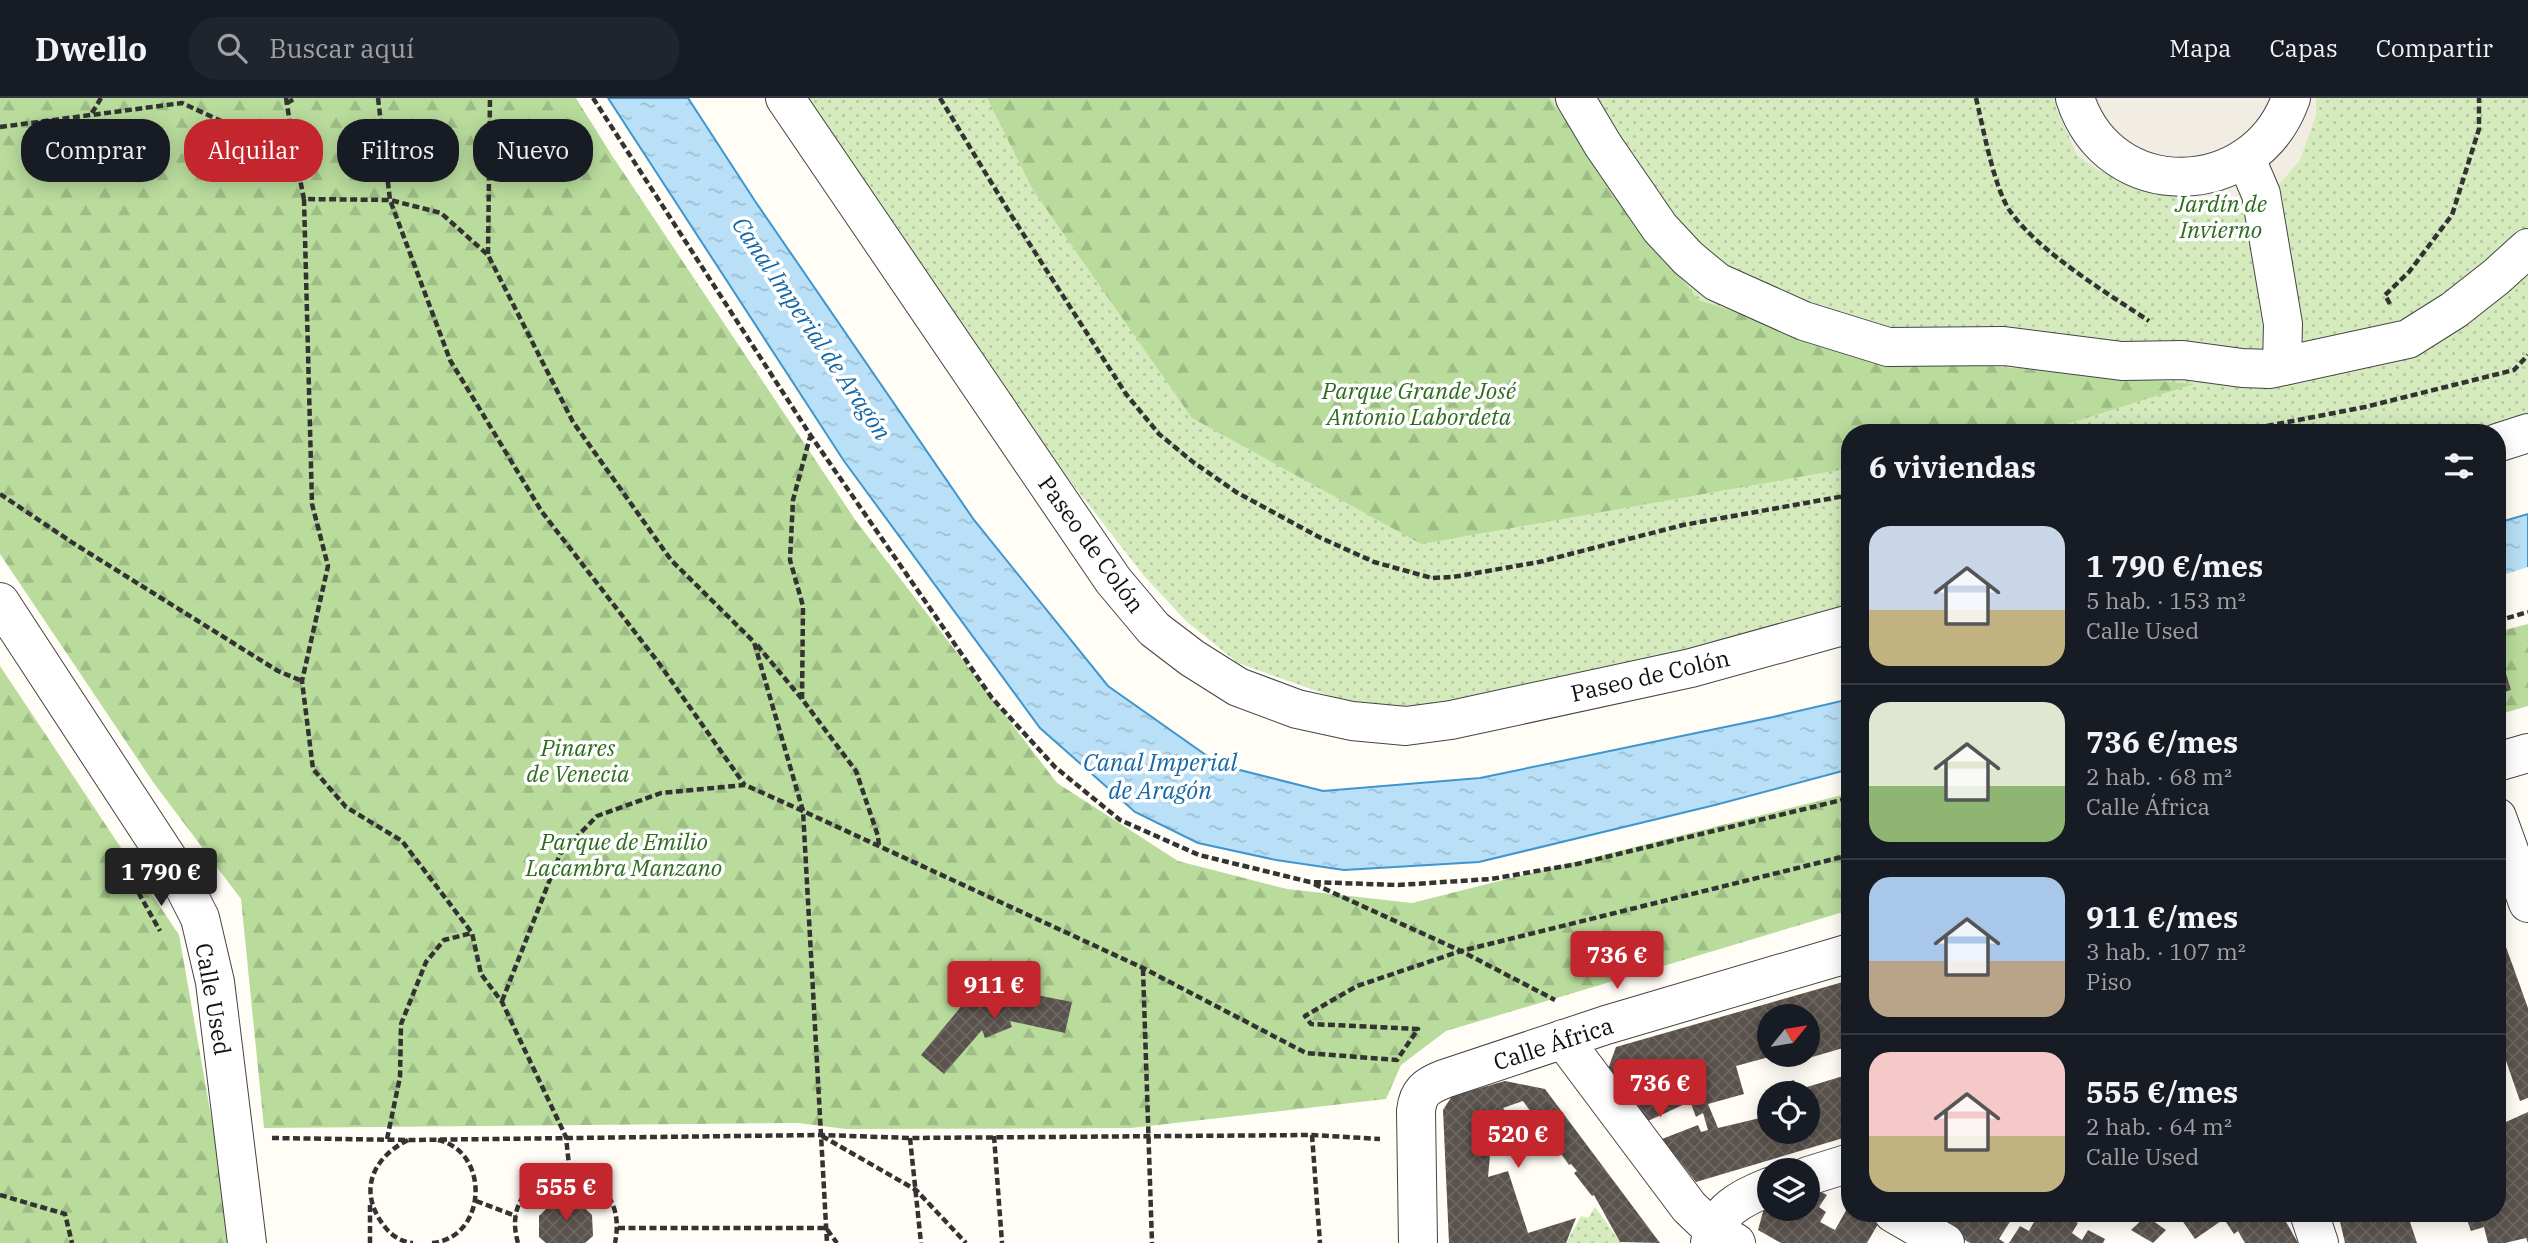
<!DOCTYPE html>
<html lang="es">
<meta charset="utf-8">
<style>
body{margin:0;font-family:"IBM Plex Serif",serif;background:#20242c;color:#f1f3f6;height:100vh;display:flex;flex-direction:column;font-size:26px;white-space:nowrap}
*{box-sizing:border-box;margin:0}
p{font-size:23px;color:#9ea1a6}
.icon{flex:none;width:38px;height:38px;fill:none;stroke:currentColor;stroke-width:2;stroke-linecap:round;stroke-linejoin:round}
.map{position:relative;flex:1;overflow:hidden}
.side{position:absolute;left:1841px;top:326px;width:665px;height:798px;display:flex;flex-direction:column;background:#171b24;border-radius:28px;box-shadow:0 4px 18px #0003}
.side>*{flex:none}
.guide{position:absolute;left:21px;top:21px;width:665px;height:63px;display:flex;gap:14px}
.needle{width:46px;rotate:60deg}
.fabs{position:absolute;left:1757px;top:906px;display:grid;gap:14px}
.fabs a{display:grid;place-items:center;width:63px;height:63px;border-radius:50%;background:#171b24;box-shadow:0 4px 18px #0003;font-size:35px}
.price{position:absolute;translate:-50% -60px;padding:0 16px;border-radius:7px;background:#c4262e;color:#fff;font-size:23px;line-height:46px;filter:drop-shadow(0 2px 4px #0008)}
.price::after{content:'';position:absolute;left:50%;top:42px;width:21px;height:16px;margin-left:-10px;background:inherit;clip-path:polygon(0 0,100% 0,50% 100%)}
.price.current{background:#222;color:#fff}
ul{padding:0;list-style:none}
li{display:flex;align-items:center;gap:21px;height:175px;padding:0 28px}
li+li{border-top:2px solid #363941}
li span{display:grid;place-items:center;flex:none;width:196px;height:140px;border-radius:21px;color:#555}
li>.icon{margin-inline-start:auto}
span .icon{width:84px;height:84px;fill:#fffc;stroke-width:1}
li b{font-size:30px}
h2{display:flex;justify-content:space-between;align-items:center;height:84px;padding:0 28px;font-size:30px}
.pill{padding:0 24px;border-radius:28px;background:#171b24;box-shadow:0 4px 18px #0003;font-size:24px;line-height:63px}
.pill.current{background:#c4262e;color:#fff}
header{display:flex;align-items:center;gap:42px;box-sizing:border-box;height:98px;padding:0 35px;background:#171b24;border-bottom:2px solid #363941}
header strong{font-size:33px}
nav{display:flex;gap:38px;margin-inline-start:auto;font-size:24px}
.search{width:490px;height:63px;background:#20242c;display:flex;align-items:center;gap:18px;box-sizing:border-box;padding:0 24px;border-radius:28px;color:#9ea1a6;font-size:26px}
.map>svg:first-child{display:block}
.green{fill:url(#green-dots)}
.forest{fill:url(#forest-firs)}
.plaza{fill:#f1ede2}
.water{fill:url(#water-ripples);stroke:#3f96cf;stroke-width:2}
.pier{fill:#fffdf5}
.building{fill:url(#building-cross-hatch)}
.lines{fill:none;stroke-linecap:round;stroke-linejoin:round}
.minor-casing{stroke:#444;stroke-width:40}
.path{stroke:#333;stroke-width:4.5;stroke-dasharray:7 3.5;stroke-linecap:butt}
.minor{stroke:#fff;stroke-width:38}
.labels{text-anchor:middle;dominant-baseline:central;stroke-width:7;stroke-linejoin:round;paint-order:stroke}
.park-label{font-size:23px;font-style:italic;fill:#2f6b1f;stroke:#fff}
.street-label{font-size:23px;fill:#111;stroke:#fff}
.water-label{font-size:24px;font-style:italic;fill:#1768a6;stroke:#fff}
</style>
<header>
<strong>Dwello</strong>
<div class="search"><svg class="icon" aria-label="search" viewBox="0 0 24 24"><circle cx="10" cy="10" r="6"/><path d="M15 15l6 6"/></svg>Buscar aquí</div>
<nav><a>Mapa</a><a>Capas</a><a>Compartir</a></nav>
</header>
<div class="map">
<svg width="2528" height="1145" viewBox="0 0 2528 1145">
<defs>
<pattern id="green-dots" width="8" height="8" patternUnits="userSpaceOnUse" patternTransform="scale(1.75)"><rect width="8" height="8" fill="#d5ebbd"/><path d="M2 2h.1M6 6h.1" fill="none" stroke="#b6c8a1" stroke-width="1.8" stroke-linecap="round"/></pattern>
<pattern id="forest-firs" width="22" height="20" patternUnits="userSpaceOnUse" patternTransform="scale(1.75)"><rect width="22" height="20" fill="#b9dc9c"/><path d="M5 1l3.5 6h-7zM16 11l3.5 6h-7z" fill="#9ebc85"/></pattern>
<pattern id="water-ripples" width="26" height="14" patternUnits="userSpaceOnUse" patternTransform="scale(1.75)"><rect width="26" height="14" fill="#b9e0f7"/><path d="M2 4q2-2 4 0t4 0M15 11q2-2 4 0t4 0" fill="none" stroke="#9ebfd3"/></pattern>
<pattern id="building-cross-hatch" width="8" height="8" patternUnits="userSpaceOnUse" patternTransform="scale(1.75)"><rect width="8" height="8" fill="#5a524d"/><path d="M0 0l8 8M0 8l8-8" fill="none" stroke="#6d6662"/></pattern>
</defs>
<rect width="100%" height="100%" fill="#fffdf5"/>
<!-- green -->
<g class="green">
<path d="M805 0H2528V320L2480 334H1850V519L1428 614 1347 604 1238 565 1187 524 1144 478 1054 362Z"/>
<path d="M1595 1109 1621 1145H1566L1581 1118 1588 1120Z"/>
</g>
<!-- forest -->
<g class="forest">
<path d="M0 0H576L609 53 856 423 1057 685 1178 763 1287 791 1412 805 1850 695V812L1446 933 1401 967 1386 1001 1131 1030 846 1031 798 1025 264 1030 241 801 153 684 0 456Z"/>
<path d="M987 0H1549L1698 202 1872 258 2194 286 2042 334H1850V370L1421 446 1192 320 1033 92Z"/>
<path d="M2528 526V608L2497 617V534Z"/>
<path d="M0 568 179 837 219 1063 228 1145H0Z"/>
</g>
<!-- plaza -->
<path class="plaza" d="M2056 0H2316V17L2300 62 2276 90 2261 96 2222 102 2159 93 2123 83 2098 72 2077 57 2056 10Z"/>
<!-- water -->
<g class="water">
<path d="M608 0H688L755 103 974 422 1108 588 1220 667 1323 693 1480 680 1773 619 1850 601V671L1715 707 1479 764 1344 772 1276 762 1198 745 1135 714 1040 630 844 363Z"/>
<path d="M2528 416V489L2497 498V425Z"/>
</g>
<!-- pier -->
<path class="pier" d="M2528 469V492L2497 501V479Z"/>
<!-- building -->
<g class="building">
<path d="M2497 556H2500L2511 592 2497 596Z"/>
<path d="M2497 824 2528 910V1000L2520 1003 2497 937Z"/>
<path d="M1850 882V948L1788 966 1784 957H1808V919H1769V959L1736 968 1744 996 1708 1006 1718 1030 1760 1020 1758 1015 1769 1011V1034H1808V996H1773L1771 989 1794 982 1797 992 1850 976V1038L1696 1084 1662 1041 1698 1027 1701 1034 1708 1032 1703 1015 1696 1019 1690 1003 1704 996 1697 970 1667 979 1687 1005 1648 1023 1608 971 1616 949Z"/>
<path d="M996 889 1072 904 1065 935 1010 923 1012 929 985 940 982 932 944 976 921 957 969 899Z"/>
<path d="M1505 983 1545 991 1660 1145 1620 1144 1594 1097 1592 1098 1574 1075 1577 1073 1571 1066 1569 1067 1523 1003 1503 1010 1520 1033 1490 1057 1488 1079 1508 1073 1528 1135 1576 1120 1566 1145H1449L1443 1012 1452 998Z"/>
<path d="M2528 1014V1145L2526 1140 2505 1145H2488L2484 1129 2471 1133 2467 1122 2481 1119 2480 1115H2497V1028Z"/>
<path d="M1820 1093 1827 1097 1819 1109 1826 1114 1820 1124 1835 1132 1848 1109 1850 1115H1858L1878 1126 1867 1145H1781L1758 1132 1764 1110 1769 1108V1111H1808V1096Z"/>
<path d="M576 1102 592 1117 593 1138 585 1145H546L539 1139V1118L554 1103Z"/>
<path d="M1918 1115H1998L2011 1122 1999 1141 2005 1145H1970Z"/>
<path d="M2039 1115H2060L2078 1125 2072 1135 2082 1142 2088 1132 2105 1141 2103 1145H2009L2020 1128 2029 1133Z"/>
<path d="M2177 1115H2281L2298 1145H2245L2238 1133 2234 1136 2224 1121 2195 1141Z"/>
<path d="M2338 1115H2407L2417 1145H2345Z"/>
<path d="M2146 1118 2166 1132 2153 1145 2131 1132Z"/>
</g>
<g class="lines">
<!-- minor casing -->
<g class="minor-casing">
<g id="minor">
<path d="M785 0 1113 482 1154 531 1192 560 1238 589 1297 611 1352 623 1406 628 1451 622 1691 570 1850 526"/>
<path d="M1575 0 1603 47 1660 130 1688 160 1717 184 1804 223 1888 249 2004 248 2122 263 2183 262 2242 270 2270 271 2408 241 2454 212 2496 179 2528 150"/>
<path d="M2075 0C2109 107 2255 103 2291 0"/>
<path d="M2246 61 2261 96 2283 226 2282 268"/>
<path d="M2497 345 2528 335"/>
<path d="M0 504 176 773 200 820 215 884 247 1145"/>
<path d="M2497 664 2528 655"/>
<path d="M2497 719 2528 805"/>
<path d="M1563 941 1689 1109 1713 1132 1736 1145"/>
<path d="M1808 1078 1850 1065"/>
<path d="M1893 1115 1945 1145"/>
<path d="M2309 1115 2319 1145"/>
<path d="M1418 1145 1416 1013C1418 994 1426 988 1444 981L1606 927 1850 855"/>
<path d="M1710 1145C1716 1113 1741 1100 1769 1089"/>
</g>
</g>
<!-- path -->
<g class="path">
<path d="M286 0 295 57"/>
<path d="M378 0 390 102 450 262 542 414 658 564 744 686"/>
<path d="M593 0 811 338 992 600 1055 669 1120 722 1199 757 1310 784 1398 787 1491 781 1577 766 1850 700"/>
<path d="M940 0 1011 117 1126 296 1159 336 1193 364 1236 394 1319 439 1374 464 1432 480 1453 479 1539 464 1683 427 1850 397"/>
<path d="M1976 0C1983 29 1994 90 2010 113 2039 154 2107 195 2149 223"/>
<path d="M287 5 296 0"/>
<path d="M92 15 101 0"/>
<path d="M0 29 182 5 295 57 304 101 390 102 441 115 488 157 573 324 671 462 754 544 803 713 1143 870 1306 955 1397 962 1418 931 1311 926 1305 918 1357 888 1461 853 1850 757"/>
<path d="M304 101 312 406 328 468 302 583 313 671 346 709 402 743 472 835 481 876 502 904 566 1039 570 1077"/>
<path d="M488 156 490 0"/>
<path d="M2390 206 2385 197 2409 174 2452 117 2479 31V0"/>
<path d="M2236 334 2365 309 2514 272 2528 257"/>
<path d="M0 396 73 445 278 573 302 583"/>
<path d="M2497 523 2528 514"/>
<path d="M757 547 802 601 856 673 878 738 879 748"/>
<path d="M802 601 803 508 790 462 793 402 810 339"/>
<path d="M123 767 160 833"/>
<path d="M1314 786 1461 853 1555 902"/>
<path d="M1143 871 1152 1145"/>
<path d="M502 903 560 756 597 718 661 695 745 687 803 713 827 1145"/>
<path d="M1312 1037 1320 1145"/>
<path d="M822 1038 916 1092 966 1145"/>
<path d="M994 1038 1002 1145"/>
<path d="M272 1040 409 1042 821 1037 910 1040 1312 1037 1380 1041"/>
<path d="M910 1040 921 1145"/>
<path d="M387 1041 400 979 401 926 426 864 444 842 472 835"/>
<path d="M408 1042C372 1060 357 1094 385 1129 391 1137 401 1144 413 1145"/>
<path d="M0 1097 65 1116 72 1145"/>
<path d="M476 1103 516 1118"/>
<path d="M370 1107V1145"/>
<path d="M618 1130H826L837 1145"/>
<path d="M432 1145C487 1140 491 1054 438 1042"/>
<path d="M518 1145C493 1060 634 1051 615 1145"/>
</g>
<!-- minor -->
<use href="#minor" class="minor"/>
</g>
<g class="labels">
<!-- park labels -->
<g class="park-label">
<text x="2221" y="105">Jardín de<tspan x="2221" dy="26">Invierno</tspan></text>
<text x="1419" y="292">Parque Grande José<tspan x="1419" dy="26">Antonio Labordeta</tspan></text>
<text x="578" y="649">Pinares<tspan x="578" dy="26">de Venecia</tspan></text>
<text x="624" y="743">Parque de Emilio<tspan x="624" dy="26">Lacambra Manzano</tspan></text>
</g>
<!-- street labels -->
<g class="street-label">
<text transform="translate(1092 446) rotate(54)">Paseo de Colón</text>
<text transform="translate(1650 577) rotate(-13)">Paseo de Colón</text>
<text transform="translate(214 901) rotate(80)">Calle Used</text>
<text transform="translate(1553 945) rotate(-18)">Calle África</text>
</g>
<!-- water labels -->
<g class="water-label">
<text transform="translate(812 230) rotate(56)">Canal Imperial de Aragón</text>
<text x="1160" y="664">Canal Imperial<tspan x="1160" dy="28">de Aragón</tspan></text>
</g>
</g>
</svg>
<div class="fabs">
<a><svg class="needle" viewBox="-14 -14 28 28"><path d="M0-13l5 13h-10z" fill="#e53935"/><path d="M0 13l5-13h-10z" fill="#9ea1a6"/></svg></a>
<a><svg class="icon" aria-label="locate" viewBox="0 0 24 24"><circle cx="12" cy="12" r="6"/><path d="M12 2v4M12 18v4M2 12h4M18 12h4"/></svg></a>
<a><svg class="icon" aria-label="layers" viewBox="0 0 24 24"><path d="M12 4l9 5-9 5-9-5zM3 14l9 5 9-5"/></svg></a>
</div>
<b class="price current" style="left:161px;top:810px">1 790 €</b>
<b class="price" style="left:1617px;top:893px">736 €</b>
<b class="price" style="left:994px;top:923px">911 €</b>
<b class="price" style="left:1660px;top:1021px">736 €</b>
<b class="price" style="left:1518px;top:1072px">520 €</b>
<b class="price" style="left:566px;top:1125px">555 €</b>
<div class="guide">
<a class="pill">Comprar</a>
<a class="pill current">Alquilar</a>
<a class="pill">Filtros</a>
<a class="pill">Nuevo</a>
</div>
<section class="side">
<h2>6 viviendas<svg class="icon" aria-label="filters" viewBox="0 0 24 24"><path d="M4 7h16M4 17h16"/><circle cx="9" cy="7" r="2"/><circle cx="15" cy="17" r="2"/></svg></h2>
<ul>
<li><span style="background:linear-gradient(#c9d6e8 60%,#c2b280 0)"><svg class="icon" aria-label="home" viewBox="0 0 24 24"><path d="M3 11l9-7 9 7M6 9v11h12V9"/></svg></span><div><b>1 790 €/mes</b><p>5 hab. · 153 m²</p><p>Calle Used</p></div></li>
<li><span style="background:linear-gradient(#dfe7d0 60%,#8fb573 0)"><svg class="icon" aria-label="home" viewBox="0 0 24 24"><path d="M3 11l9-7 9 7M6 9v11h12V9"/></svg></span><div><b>736 €/mes</b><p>2 hab. · 68 m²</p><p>Calle África</p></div></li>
<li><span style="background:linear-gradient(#a9c7e8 60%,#b9a48a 0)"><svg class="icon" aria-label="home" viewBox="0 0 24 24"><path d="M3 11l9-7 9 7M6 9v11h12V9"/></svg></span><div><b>911 €/mes</b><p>3 hab. · 107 m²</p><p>Piso</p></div></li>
<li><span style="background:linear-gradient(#f6c9c9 60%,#c2b280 0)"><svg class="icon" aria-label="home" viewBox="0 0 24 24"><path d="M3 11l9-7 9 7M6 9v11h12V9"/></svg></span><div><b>555 €/mes</b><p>2 hab. · 64 m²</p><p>Calle Used</p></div></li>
</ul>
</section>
</div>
